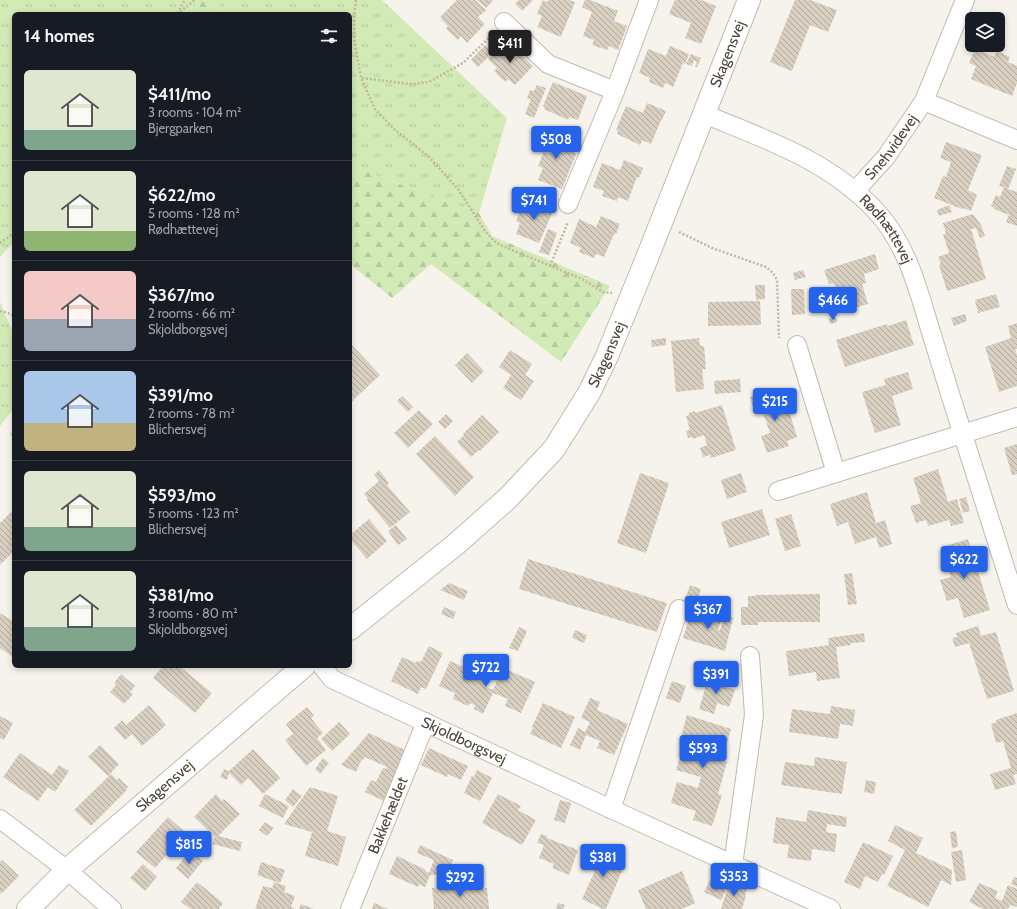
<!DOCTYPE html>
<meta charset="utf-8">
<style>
body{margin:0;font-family:Cabin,sans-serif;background:#242831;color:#f1f3f6;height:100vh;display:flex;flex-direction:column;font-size:15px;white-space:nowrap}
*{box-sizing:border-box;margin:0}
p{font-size:13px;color:#9ea1a6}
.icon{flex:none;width:22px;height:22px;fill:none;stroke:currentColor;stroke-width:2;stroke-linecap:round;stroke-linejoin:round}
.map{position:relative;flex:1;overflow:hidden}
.side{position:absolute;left:12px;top:12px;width:340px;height:656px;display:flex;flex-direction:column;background:#171b24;border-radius:6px;box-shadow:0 2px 6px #0003}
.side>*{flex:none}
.controls{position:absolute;left:965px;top:12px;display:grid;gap:8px}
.controls a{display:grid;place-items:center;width:40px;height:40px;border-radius:6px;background:#171b24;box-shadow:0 2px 6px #0003;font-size:20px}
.price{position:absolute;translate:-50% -34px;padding:0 9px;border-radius:4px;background:#2563eb;color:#fff;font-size:13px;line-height:26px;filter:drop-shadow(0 1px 2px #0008)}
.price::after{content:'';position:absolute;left:50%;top:24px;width:12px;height:9px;margin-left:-6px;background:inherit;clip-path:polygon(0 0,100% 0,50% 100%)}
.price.active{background:#222;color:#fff}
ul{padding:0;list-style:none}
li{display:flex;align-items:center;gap:12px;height:100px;padding:0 12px}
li+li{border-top:1px solid #363941}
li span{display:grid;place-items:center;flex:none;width:112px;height:80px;border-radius:6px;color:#555}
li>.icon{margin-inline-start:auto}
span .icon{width:48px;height:48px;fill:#fffc;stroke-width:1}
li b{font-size:17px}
h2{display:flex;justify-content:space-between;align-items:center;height:48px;padding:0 12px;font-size:17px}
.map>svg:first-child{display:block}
.grass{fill:url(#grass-tufts)}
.forest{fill:url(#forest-firs)}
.building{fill:url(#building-back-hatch)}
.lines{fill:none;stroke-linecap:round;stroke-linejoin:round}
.minor-casing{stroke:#c2bbae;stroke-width:20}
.tertiary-casing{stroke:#c2bbae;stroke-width:24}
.path{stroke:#c4b79f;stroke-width:2.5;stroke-dasharray:2 2;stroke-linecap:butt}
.minor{stroke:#fff;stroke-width:18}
.tertiary{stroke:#fff;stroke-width:22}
.labels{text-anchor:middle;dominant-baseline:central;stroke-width:3;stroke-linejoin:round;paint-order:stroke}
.street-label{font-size:15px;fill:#4b4439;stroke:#fff}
</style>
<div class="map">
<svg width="1017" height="909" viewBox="0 0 1017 909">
<defs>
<pattern id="grass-tufts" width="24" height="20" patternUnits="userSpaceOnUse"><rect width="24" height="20" fill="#d2eab5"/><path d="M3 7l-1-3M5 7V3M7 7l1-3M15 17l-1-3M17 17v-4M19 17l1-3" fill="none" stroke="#b6ca9c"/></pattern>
<pattern id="forest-firs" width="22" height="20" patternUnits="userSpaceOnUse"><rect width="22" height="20" fill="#d2eab5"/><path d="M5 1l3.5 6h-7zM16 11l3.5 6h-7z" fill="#b6ca9c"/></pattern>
<pattern id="building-back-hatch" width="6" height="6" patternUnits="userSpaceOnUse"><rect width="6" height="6" fill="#d8cfc1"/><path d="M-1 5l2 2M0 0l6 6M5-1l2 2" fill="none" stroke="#b1aa9e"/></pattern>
</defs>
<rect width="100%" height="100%" fill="#f6f3ec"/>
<!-- grass -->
<g class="grass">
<path d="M0 0H200L188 14H14V242L0 257Z"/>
<path d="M218 0H382L507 118 479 213 350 166V14H223Z"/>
<path d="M0 302 14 335V408L0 426Z"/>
</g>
<!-- forest -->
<g class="forest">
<path d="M200 0H218L223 14H188Z"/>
<path d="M350 166 479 213 492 236 610 286 561 362 431 264 392 298 350 264Z"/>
</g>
<!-- building -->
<g class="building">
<path d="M457 0H475L486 10 478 17 485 24 467 43 461 36 458 40 446 29 448 26 441 19 442 18 440 17Z"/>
<path d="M477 0H492L493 1 486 8Z"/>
<path d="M519 0H533L522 11 515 4Z"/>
<path d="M543 0 548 2V0H569L575 2 561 37 537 27 542 16 537 14Z"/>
<path d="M585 0H590L618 11 614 21 627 26 618 50 609 46 607 50 592 45 594 40 583 36 592 12 582 7Z"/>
<path d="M675 0H701L716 6 701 44 685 38 691 23 669 14Z"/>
<path d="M795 0H810L837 10 828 32 810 25 792 71 770 62Z"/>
<path d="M506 41 533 66 515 85 508 79 505 82 494 71 497 68 488 59Z"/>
<path d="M485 45 492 53 478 67 471 60Z"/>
<path d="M670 46 689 54 685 64 683 63 673 87 665 83 663 88 649 82 650 78 639 73 648 49 666 56Z"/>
<path d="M975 49 994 57 997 51 1010 57 1008 62 1017 66V83L1012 96 971 79 976 66 969 63Z"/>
<path d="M691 54 701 58 697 67H695L697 62 694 60 692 66 686 64Z"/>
<path d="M553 82 587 96 578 120 569 117 568 120 544 109 545 107 543 106Z"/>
<path d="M537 85 546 88 534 118 525 114 531 99 527 98 530 90 534 91Z"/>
<path d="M647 103 666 111 662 120H661L651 144 642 140 640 145 617 134 618 130H616L626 106 643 113Z"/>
<path d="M541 128 571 140 567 149 566 150 576 154 562 189 538 180 543 168 538 166 544 151 549 153 552 144 555 146 556 144 538 137Z"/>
<path d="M946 142 982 155 968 190 977 195 971 211 963 208 962 209 934 198 943 176 946 177 951 162 940 158Z"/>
<path d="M624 160 643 168 639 178 637 177 628 201 618 197 617 201 602 196 604 191 593 187 602 163 620 170Z"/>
<path d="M1007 166 1016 169 1008 189 1017 192V226L1006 222 1009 215 994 209 995 208 991 206 996 195 1000 197 1004 187 999 186Z"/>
<path d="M530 199 554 209 539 243 516 234 520 223 516 221 522 207 526 208Z"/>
<path d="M949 205 952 212 939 216 937 210Z"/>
<path d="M973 214 981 225 985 236 980 238 976 228 971 229 986 279 947 291 939 265 941 264 938 257 949 253 943 234H946L943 223Z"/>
<path d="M601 216 620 224 616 234H614L604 257 596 254 594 258 579 252 581 248 570 243 579 219 596 227Z"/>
<path d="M548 229 557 233 549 255 539 252Z"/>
<path d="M875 254 879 269 864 274 866 283 862 284 868 304 843 311 834 283 829 284 824 270Z"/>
<path d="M803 270 806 277 795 280 793 273Z"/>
<path d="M755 285H765V299L756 300Z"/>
<path d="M791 289H804L805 314 792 315Z"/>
<path d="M996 294 1000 307 978 313 975 300Z"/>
<path d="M760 301 761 325 708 326V302Z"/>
<path d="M965 314 967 321 954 326 951 318Z"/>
<path d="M835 317 837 322 830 324 829 319Z"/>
<path d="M906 320 914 345 845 367 836 340 887 324 888 326Z"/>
<path d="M1017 323V349H1015L1017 355V386L999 392 985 347 1011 338 1008 326Z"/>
<path d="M666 338V345L652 347 651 340Z"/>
<path d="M699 338 700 346H704L706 369H702L704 389 676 392 671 341Z"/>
<path d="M350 343 380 375 350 403V371L351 370 350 368Z"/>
<path d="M510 350 532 364 525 375 534 381 521 400 503 388 511 375 499 367Z"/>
<path d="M467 353 484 371 472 383 455 365Z"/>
<path d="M908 372 913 389 892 396 901 425 875 433 862 392 886 385 884 379Z"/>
<path d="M740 379 741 392 715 394 714 381Z"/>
<path d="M772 390 775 400H773L774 404 786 401 797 437 787 441 789 446 767 453 761 436 770 433 762 410 767 408 765 403 753 407 750 397Z"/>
<path d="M402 396 413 407 408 412 397 401Z"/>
<path d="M722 405 736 450 711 458 710 455 703 457 700 448 707 445 704 435 693 439 692 437 688 438 686 431 690 430 686 416 689 415V413L695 411V413Z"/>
<path d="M419 410 433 424 408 448 394 433Z"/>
<path d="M446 414 453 421 445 429 438 422Z"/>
<path d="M482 415 499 432 480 451 479 450 471 457 457 442 464 435 463 434Z"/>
<path d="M14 430V439L10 434Z"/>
<path d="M435 436 474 477 455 496 416 454Z"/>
<path d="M1017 444V474L1012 475 1004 448Z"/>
<path d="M938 469 948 502 957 499 964 523 951 526 949 520 928 526 926 520 916 523 910 506 921 503 913 478Z"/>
<path d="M379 470 389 483 387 485 410 512 390 528 367 500 368 499 364 494 379 481 374 475Z"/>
<path d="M640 473 669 483 646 553 617 543Z"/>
<path d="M741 473 747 492 727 499 721 480Z"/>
<path d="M867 492 876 523 885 520 892 544 879 548 876 537 855 544 848 522 837 526 830 504Z"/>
<path d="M966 497 970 511 963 513 959 499Z"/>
<path d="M14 509V551L0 565V523Z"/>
<path d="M762 509 770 535 729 548 721 522Z"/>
<path d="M791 514 801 546 785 551 775 519Z"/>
<path d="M369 519 387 541 367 559 350 539V535Z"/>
<path d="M396 525 407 539 398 545 388 531Z"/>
<path d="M968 539 990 610 964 618 958 598 947 601 940 580 951 577 942 547Z"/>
<path d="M528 559 667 603 657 632 519 589Z"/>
<path d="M852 573 857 604 848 605 844 574Z"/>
<path d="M449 583 468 591 464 600 440 590Z"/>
<path d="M690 585 701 589 697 603 685 599Z"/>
<path d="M820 594V622H758V625H741V607H748V596H755V595Z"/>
<path d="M444 607 456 612 453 619 441 614Z"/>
<path d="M692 609 722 618 718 630H720L725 616 733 618 725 651 683 638Z"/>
<path d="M0 613 14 622V658L0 648Z"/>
<path d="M978 626 981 636 996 632 1014 691 987 699 969 643 955 647 952 638 957 637 956 633Z"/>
<path d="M519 627 527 631 518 651 509 648Z"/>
<path d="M575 630 587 635 584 643 572 638Z"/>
<path d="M864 633 865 642 851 643V645L836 647 840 678 817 681 816 672 789 676 786 651 829 645 828 638Z"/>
<path d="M429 646 443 653 426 689 421 687 418 694 391 681 402 657 416 663 417 661 421 662Z"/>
<path d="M450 661 481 675 482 672 489 675 484 686 493 690 503 668 535 682 521 713 505 706 508 699 493 693 483 714 474 709 475 705 470 703 468 706 453 699 455 693 439 686Z"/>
<path d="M163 666H179L212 693 195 713 153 678Z"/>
<path d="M121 674 135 686 130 692 133 694 124 704 110 692 116 685 114 683Z"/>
<path d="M709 676 724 681 722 686 735 690 729 707 717 703 714 714 699 709Z"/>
<path d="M672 681 686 686 680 703 666 698Z"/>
<path d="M590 698 600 702 597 710 628 724 614 755 597 748 600 741 586 735 580 750 570 745 578 728 585 732 590 722 581 718Z"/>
<path d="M543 703 575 717 561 748 530 734 533 728 532 727Z"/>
<path d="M149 705 166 725 142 746 132 734 125 740 114 728 122 720 126 725Z"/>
<path d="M831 706 855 710 853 726 840 724 838 739 789 732 792 709 830 714Z"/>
<path d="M307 707 314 716 311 718 323 733 317 738 326 750 306 766 285 740 293 734 286 724Z"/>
<path d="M1017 713V774L1013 775 1016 784 995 790 990 774 1011 768 1003 741 996 743 991 724 997 722 996 720Z"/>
<path d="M687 715 731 729 722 760 727 762 718 794 722 795 712 826 693 820 696 811 671 803 677 782 698 788 701 777 676 770 683 748 703 755 706 745 681 737Z"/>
<path d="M0 716 13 723 4 740 0 738Z"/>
<path d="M339 722 350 734 332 751 321 739Z"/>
<path d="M369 733 411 753 401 774 396 771 395 773 396 774 384 801 365 792 371 780 376 782 383 768 386 769 387 767 365 757 363 760 362 759 356 772 341 765Z"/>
<path d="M100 745 119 764 108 776 88 757Z"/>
<path d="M429 748 468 766 461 780 448 774 447 777 421 765Z"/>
<path d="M253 749 280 778 263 794 248 778 241 785 229 773 227 780 220 777 224 769 229 771Z"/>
<path d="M20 753 52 775 59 765 69 771 55 792 48 787 38 801 3 777Z"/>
<path d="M815 757 847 762 842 794 781 785 785 762 814 766Z"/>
<path d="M323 758 329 763 320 774 315 769Z"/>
<path d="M477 770 492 778 480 801 464 793 472 776 474 777Z"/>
<path d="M111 774 117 780 119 778 128 787 126 789 127 790 91 826 74 810Z"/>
<path d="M866 780 876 782 874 794 864 792Z"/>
<path d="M310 787 338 796 327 831 346 837 338 866 305 856 312 832 284 824Z"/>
<path d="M293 789 302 796 293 807 285 800Z"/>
<path d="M216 794 222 801 224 799 240 814 218 836 242 842 240 851 212 844 215 837 194 817Z"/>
<path d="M265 794 289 806 283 818 259 806Z"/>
<path d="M498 794 521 806 518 810 536 820 522 845 482 823Z"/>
<path d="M560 800 571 803 565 823 554 820Z"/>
<path d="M808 810 847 817 846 827 827 824 826 832 837 834 835 852 812 849 811 861 787 858 789 845 773 843 776 817 806 822Z"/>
<path d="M168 817 186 833 155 868 136 852Z"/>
<path d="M265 822 274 828 267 836 259 830Z"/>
<path d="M895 825 923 838 916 853 952 870 951 885 941 880 928 907 887 886 905 850 888 841Z"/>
<path d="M956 831 958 847 952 848 950 832Z"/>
<path d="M541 834 547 836V838L578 850 569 875 552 868 554 864 539 858 544 845 537 843Z"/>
<path d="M863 842 893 856 884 875 882 874 878 882 865 876 860 889 844 882Z"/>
<path d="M420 845 453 860 448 874 430 875 425 887 419 884 418 887 389 874 397 856 426 870 425 871 429 873 434 860 417 853Z"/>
<path d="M596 848 626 861 606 909H603L582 899 595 871 587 867Z"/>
<path d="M962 850 966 880 956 882 951 852Z"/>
<path d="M190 851 203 861 188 879 176 868Z"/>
<path d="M2 860 19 876 1 894 0 892V862Z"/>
<path d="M261 862 285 870 280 883 257 875Z"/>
<path d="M143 864 157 877 145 891 130 878Z"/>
<path d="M682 871 695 903 682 909H646L638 890Z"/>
<path d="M1014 877 1017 878V887L1011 884Z"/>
<path d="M710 880 727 888 721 900 704 892Z"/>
<path d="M197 882 223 903 219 909H191L181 902Z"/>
<path d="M274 882 286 886 284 892 295 896 291 907 296 909H255L263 886 272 888Z"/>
<path d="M729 883 747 888 745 896H746L742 909H721Z"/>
<path d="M979 883 998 891 995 898 1002 901 1008 885 1017 889V907L1010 905 1008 909H983L969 902Z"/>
<path d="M463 885V890L487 888 489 909H434L432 888Z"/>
<path d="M374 903 388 909H372Z"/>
<path d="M558 903 565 905 563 909H556Z"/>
<path d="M301 904 314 909H299Z"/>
</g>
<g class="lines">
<!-- minor casing -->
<g class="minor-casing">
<g id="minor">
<path d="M504 22 548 64 615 91"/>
<path d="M924 101 1017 140"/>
<path id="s1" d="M704 114C767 140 828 160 876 211 906 243 918 288 930 329 937 352 944 374 951 397 973 467 995 536 1017 605"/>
<path id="s2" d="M855 191 886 157 924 101 965 0"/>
<path d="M568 204 615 91 649 0"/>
<path d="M797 345 836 473"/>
<path d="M778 491 1017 417"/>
<path id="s3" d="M322 666 332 679 611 809 831 909"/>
<path d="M611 809 679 609"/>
<path d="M0 819 67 870 112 909"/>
<path d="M733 865 754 715 750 656"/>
<path id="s4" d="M350 909 426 722"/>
</g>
</g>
<!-- tertiary casing -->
<g class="tertiary-casing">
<g id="tertiary">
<path id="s5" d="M350 629 455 545 508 498 554 449 589 393 607 356 645 263 749 0"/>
<path id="s6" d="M28 909 67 870 304 666"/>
</g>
</g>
<!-- path -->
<g class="path">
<path d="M356 0 354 15V38L361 78 375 109 395 130 428 156 458 189 485 231 493 240 500 245 582 279 603 292 612 293"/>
<path d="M177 13 185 0"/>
<path d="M177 14 195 0"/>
<path d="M362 78 410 84 429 82 463 63 492 35"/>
<path d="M679 232 712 248 766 267 773 273 777 280 779 338"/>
<path d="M0 243 14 233"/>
<path d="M550 266 568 222"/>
<path d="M0 311 8 313 14 316"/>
</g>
<!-- minor -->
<use href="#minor" class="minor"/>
<!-- tertiary -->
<use href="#tertiary" class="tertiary"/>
</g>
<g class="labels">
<!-- street labels -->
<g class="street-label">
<text stroke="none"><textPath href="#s5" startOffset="705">Skagensvej</textPath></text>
<text stroke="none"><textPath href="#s2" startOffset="57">Snehvidevej</textPath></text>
<text stroke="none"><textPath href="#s1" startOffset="220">Rødhættevej</textPath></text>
<text stroke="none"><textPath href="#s5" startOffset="381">Skagensvej</textPath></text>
<text stroke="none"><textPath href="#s3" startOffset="162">Skjoldborgsvej</textPath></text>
<text stroke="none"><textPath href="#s6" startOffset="184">Skagensvej</textPath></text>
<text stroke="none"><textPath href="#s4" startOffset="101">Bakkehældet</textPath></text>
</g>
</g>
</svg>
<div class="controls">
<a><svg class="icon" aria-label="layers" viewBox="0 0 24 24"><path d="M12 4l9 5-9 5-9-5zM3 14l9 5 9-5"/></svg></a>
</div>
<b class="price active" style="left:510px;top:64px">$411</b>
<b class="price" style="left:556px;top:160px">$508</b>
<b class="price" style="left:534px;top:221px">$741</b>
<b class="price" style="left:833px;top:321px">$466</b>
<b class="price" style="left:775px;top:422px">$215</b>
<b class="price" style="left:964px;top:580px">$622</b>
<b class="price" style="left:708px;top:630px">$367</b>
<b class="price" style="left:486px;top:688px">$722</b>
<b class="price" style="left:716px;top:695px">$391</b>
<b class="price" style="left:703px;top:769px">$593</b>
<b class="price" style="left:189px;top:865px">$815</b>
<b class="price" style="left:603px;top:878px">$381</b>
<b class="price" style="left:734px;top:897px">$353</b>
<b class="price" style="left:460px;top:898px">$292</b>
<section class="side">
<h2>14 homes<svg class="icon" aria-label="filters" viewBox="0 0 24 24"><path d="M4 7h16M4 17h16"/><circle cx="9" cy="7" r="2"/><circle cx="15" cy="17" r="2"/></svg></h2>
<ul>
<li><span style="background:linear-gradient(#dfe7d0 75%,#7fa58c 0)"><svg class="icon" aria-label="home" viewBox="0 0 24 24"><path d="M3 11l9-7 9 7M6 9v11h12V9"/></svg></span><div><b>$411/mo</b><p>3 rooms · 104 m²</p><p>Bjergparken</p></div></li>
<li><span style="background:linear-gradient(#dfe7d0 75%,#8fb573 0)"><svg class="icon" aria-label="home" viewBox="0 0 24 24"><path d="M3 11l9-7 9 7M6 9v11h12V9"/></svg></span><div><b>$622/mo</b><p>5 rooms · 128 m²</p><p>Rødhættevej</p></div></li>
<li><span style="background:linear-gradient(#f6c9c9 60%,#9aa5b1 0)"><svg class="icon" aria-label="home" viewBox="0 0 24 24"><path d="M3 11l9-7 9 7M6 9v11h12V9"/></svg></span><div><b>$367/mo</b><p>2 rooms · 66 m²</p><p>Skjoldborgsvej</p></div></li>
<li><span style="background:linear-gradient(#a9c7e8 65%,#c2b280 0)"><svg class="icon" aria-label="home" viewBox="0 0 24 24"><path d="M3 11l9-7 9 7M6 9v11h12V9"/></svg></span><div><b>$391/mo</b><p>2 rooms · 78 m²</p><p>Blichersvej</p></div></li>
<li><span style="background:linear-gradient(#dfe7d0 70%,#7fa58c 0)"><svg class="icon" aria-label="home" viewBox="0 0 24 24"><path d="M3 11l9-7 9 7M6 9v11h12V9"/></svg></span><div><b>$593/mo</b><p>5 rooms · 123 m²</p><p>Blichersvej</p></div></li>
<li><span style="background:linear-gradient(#dfe7d0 70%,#7fa58c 0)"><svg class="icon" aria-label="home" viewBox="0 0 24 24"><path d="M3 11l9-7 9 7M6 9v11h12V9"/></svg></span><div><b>$381/mo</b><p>3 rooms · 80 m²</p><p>Skjoldborgsvej</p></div></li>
</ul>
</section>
</div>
